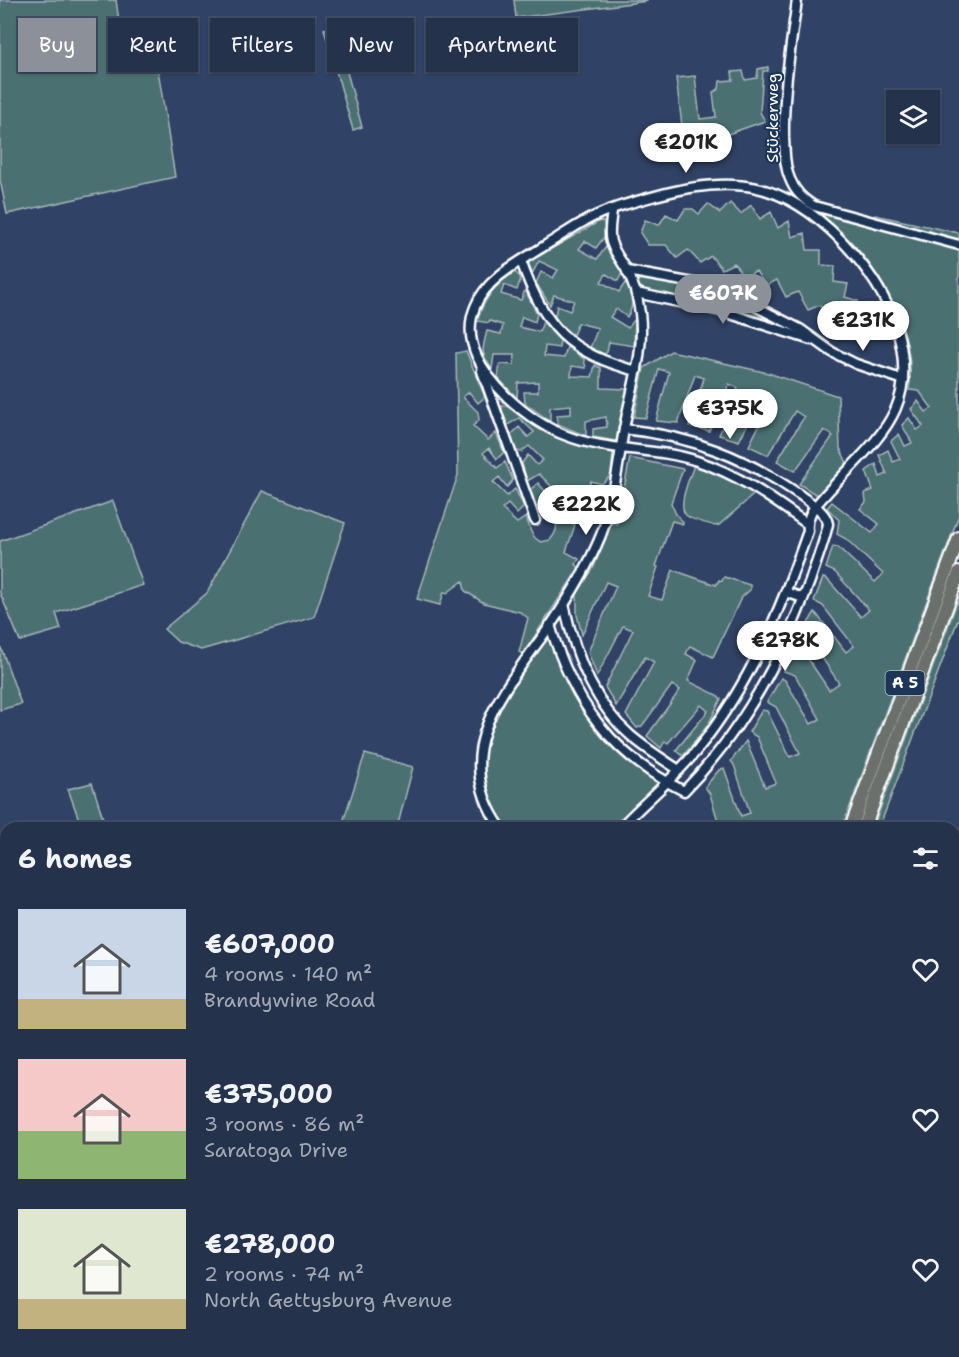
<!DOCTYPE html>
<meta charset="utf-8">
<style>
body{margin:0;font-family:"Shantell Sans",sans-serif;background:#303e56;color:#f1f3f6;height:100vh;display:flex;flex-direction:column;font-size:22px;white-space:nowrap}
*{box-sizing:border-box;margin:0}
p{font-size:20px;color:#a3aab5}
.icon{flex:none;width:33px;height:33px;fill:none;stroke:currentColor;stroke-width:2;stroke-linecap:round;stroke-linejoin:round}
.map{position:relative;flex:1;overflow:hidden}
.drawer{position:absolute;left:0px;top:822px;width:960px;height:536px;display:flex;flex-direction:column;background:#24324c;border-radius:18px 18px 0 0;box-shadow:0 2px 4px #0004,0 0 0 2px #414d64}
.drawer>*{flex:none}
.top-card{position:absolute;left:18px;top:18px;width:600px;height:54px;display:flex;gap:12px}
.tools{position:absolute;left:886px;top:90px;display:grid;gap:12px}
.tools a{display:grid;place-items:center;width:54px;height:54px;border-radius:0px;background:#24324c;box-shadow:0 2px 4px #0004,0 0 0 2px #414d64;font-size:30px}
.price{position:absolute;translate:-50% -51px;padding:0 14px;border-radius:21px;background:#fff;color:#222;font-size:20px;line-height:39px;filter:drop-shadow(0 2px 3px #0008)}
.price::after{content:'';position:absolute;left:50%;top:36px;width:18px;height:14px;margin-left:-9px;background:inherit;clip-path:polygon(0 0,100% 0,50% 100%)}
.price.active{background:#8c9099;color:#fff}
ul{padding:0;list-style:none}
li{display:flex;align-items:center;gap:18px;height:150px;padding:0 18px}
li span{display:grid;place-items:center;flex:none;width:168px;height:120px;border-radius:0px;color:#555}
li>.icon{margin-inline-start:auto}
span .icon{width:72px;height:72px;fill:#fffc;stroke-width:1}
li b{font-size:26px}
h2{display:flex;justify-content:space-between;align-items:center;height:72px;padding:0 18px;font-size:26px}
.tag{padding:0 21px;border-radius:0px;background:#24324c;box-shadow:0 2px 4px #0004,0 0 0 2px #414d64;font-size:21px;line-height:54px}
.tag.active{background:#8c9099;color:#fff}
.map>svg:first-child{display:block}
.green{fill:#4c7072;stroke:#a6b8b8;stroke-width:1.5}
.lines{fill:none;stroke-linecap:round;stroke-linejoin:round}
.minor-casing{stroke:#fff;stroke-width:13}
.highway-casing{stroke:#fff;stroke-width:16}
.minor{stroke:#1d3557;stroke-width:8}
.highway{stroke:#6c706d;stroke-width:12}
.labels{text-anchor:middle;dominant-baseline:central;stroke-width:4.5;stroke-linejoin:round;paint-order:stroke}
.shield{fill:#1d3557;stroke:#bbc2cd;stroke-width:1.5}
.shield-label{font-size:15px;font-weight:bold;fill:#fff}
.street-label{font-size:16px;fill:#fff;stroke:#1d3557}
</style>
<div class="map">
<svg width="959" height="1357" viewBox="0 0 959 1357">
<rect width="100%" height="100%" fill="#304265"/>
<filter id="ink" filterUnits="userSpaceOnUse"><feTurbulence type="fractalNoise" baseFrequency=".0167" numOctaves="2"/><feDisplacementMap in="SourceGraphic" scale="12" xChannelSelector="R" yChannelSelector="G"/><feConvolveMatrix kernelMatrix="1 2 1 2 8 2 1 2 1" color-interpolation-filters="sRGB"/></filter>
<g filter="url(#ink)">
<!-- green -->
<g class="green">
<path d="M0 0H116L124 56 155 51 175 177 7 214 0 180Z"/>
<path d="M514 0H647V1L516 18Z"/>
<path d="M335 28 362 127 353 130 324 29Z"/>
<path d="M768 67V71H763L760 112 765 121 685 149 676 78 695 76 700 119 716 117 713 92 719 89 720 81 733 80 732 72 743 71 745 80 757 78 758 69Z"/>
<path d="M730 203 741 214 751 205 760 219 771 212 778 228 789 221 792 237 805 233 807 250H821V265L835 266 834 282 848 284 845 297 858 301 859 307 856 314 868 320 870 329 866 335 861 337 857 330 845 336 839 318 827 324 820 305 808 310 798 292 786 297 777 280 765 286 756 271 744 277 734 263 722 269 711 256 700 263 688 250 677 258 666 245H648L640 233 645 220 659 225 666 214 678 220 685 209H693L699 214 708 204 720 213Z"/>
<path d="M819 212 959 250V515L842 828H720L710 794 705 787 719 770 724 768 741 816 750 813 734 765 731 761 746 741 765 787 776 783 757 737 749 732 762 710 767 711 790 757 800 753 776 707 767 702 781 678 785 680 811 724 820 719 795 675 784 671 795 647H800L829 690 839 683 810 640 800 636 815 612 846 652 854 646 823 606 814 601 823 578 827 579 861 617 869 610 835 572 826 568 833 546 838 547 875 582 883 574 846 539 837 534 839 520 827 508 832 502 872 533 879 524 860 509 866 502 865 493 873 490 866 471 876 464 880 477 887 474 879 455 888 450 893 462 900 459 891 441 899 434 905 446 912 443 902 425 909 418 917 430 923 426 911 409 918 401 926 412 932 408 919 391 909 390C917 339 887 281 853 244 842 233 830 223 819 212Z"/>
<path d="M875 215 959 233V240L871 218Z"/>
<path d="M600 221 604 222 605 236 596 248 585 241 579 249 597 259 606 247 622 273 618 281 606 274 601 282 619 292 625 283 627 284C632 297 635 305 627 317L616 309 610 317 628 328 635 319 634 346 609 342 607 352 604 354 590 348 598 328 578 323 573 335 554 319 557 306 570 311 574 301 554 295 550 305 536 283 541 272 553 278 558 270 539 261 532 274 529 264 530 261Z"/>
<path d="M515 272 521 278 517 290 504 285 501 294 521 300 525 290 537 314 535 322 522 317 519 327 539 332 543 322 560 340 559 348 545 346 544 356 564 358 567 347 584 359 586 368 572 366 571 376 592 377 595 365 601 368V388L627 389 616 441 593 437V429L607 427 606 417 586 421V436L558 424 557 415 571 414V405L550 407V421L525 403 524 392H538V382L518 383 517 398 498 378 500 364 514 365 515 355H494L492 369C480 353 482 350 487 331L501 334 503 325 490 321 489 323 477 321C483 301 496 283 515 272Z"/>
<path d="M643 276C660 279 677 281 694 286 733 296 768 315 803 336 754 315 702 305 650 293L638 285 637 282Z"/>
<path d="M466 351 485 397 478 403 469 392 463 397 478 412 479 420 473 426 488 440 496 433 504 452 497 459 489 448 483 453 497 468 505 462 513 480 507 487 499 477 493 482 507 496 515 489 524 507 517 514 508 504 502 509 517 523 526 517 531 532 535 538 541 542 550 540C563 525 555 513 537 511L530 490 538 483 547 493 553 488 539 474 527 481 522 463 528 455 537 465 543 460 529 446 521 452 516 451 510 436 519 427 528 437 534 432 519 418 508 425 502 414V406H506C543 433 568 446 613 451L611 475 602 484 591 481 582 506 574 504 568 522 575 525 566 552 579 559 576 564 579 568 523 654 519 652 528 618 520 612 484 603 465 591 463 581 447 593 444 592 440 605 417 599 458 475 456 353Z"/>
<path d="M671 351 768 373 838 396 840 448 847 463 817 495 799 484 833 436 824 430 795 471 777 461 804 417 795 411 768 455 749 446 771 401 762 396 739 441 719 435 738 388 729 384 709 431 689 426 704 378 695 375 678 423 656 421 669 372 659 369 646 418 634 417 644 368Z"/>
<path d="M630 458 683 469 671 503 676 514 683 522V524L672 521 656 566 658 567 648 596 662 600 673 570 716 585 719 580 722 581 724 577 750 585V590L741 598 713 657 690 646 686 654 697 660 688 681 717 695 721 699 708 725 683 756 676 750 708 711 701 705 668 743 665 741 661 748 647 736 680 690 672 685 642 726 637 728 626 715 654 662 645 657 616 706 605 687 633 630 623 626 597 676 588 652 616 586 606 582 582 635 577 615V594L594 567 611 523 617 524Z"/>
<path d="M696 460 759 490 719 525 715 526C707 523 694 521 687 516 675 507 692 472 696 460Z"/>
<path d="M262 491 345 523 314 617 201 650 178 642 164 629 207 593Z"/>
<path d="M113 501 143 585 56 613 61 629 20 641 0 593V541Z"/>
<path d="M959 597V617L879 828H873Z"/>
<path d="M550 625 554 639 597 724 668 783 620 828H500L482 787 485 729Z"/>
<path d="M0 645 21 704 0 710Z"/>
<path d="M365 754 413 767 397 828H341Z"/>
<path d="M92 783 106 828H82L68 789Z"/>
<path d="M6 1195V1303C0 1272 0 1224 6 1195Z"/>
<path d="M540 1352H701L700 1357H541Z"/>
</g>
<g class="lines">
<!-- minor casing -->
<g class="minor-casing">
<g id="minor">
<path d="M797 0C791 46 783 91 784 138 785 152 784 166 790 179 795 192 803 199 814 206L959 245"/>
<path d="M521 261C544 327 569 354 637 371"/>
<path d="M627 271 694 283 737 297 800 329 832 352 856 364 904 380"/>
<path d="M636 293 721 311 811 340"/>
<path d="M482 371 535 520"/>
<path d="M786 592 803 598"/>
<path d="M564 604C574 651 592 702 630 735 645 748 662 759 679 770"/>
<path d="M550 625C573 702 611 755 684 791 742 732 782 658 810 581 816 562 824 543 828 524 826 511 810 503 800 495 745 457 691 436 624 429"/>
<path d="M501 828C446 751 506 688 550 626 569 598 588 567 601 535 614 501 618 465 624 429 631 389 645 353 640 313 638 298 633 282 626 269 621 260 614 252 611 242 608 232 611 221 612 210"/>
<path d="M620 828C645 801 674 779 697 750 751 683 780 611 808 531 806 515 814 507 825 495 876 438 922 411 896 326 885 293 865 265 841 240 783 181 733 174 655 196 633 202 607 209 587 220 573 227 560 237 546 245 521 261 486 278 475 307 461 342 483 373 507 397 524 413 545 428 567 436 608 452 655 447 697 461 738 474 771 498 806 523"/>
<path d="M954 963 959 964"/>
<path d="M185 1352 187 1357"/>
<path d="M528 1352V1357"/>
<path d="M15 1357 17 1352"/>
<path d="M252 1357 254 1352"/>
<path d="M408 1357 423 1352"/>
</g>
</g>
<!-- highway casing -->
<g class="highway-casing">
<g id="highway">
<path d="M851 828 959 538"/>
<path d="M864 828 959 573"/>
<path d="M703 1357 704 1352"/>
<path d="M719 1357 720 1352"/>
<path d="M731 1357 732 1352"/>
<path d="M747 1357V1352"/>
</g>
</g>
<!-- minor -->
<use href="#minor" class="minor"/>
<!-- highway -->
<use href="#highway" class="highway"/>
</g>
</g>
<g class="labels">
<!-- shield labels -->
<rect class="shield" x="885.5" y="671" width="39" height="24" rx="4.5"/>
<g class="shield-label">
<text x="905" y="683">A 5</text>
</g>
<!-- street labels -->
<g class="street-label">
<text transform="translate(772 118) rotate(-90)">Stückerweg</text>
</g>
</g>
</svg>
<div class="tools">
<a><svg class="icon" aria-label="layers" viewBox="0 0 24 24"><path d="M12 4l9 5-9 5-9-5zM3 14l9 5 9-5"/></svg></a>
</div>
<b class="price" style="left:686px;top:174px">€201K</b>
<b class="price active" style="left:723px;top:325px">€607K</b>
<b class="price" style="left:863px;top:352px">€231K</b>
<b class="price" style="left:730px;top:440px">€375K</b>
<b class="price" style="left:586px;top:536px">€222K</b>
<b class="price" style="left:785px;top:672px">€278K</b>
<div class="top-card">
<a class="tag active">Buy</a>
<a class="tag">Rent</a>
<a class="tag">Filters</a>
<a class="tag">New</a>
<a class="tag">Apartment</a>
</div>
<section class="drawer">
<h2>6 homes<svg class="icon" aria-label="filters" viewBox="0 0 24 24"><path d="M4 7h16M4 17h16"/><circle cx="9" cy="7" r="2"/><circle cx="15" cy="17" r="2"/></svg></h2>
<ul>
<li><span style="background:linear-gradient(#c9d6e8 75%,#c2b280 0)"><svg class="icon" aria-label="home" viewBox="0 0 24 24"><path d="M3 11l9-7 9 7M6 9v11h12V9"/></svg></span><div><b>€607,000</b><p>4 rooms · 140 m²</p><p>Brandywine Road</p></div><svg class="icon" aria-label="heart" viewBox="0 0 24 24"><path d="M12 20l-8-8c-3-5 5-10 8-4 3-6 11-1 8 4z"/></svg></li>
<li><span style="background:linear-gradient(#f6c9c9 60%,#8fb573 0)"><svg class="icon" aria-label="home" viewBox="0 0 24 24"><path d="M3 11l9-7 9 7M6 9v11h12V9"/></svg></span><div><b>€375,000</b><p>3 rooms · 86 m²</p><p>Saratoga Drive</p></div><svg class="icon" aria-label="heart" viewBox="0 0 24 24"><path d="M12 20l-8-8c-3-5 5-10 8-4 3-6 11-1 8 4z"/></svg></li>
<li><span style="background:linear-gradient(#dfe7d0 75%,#c2b280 0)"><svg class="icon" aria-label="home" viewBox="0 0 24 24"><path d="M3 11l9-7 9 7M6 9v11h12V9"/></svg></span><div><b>€278,000</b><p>2 rooms · 74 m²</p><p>North Gettysburg Avenue</p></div><svg class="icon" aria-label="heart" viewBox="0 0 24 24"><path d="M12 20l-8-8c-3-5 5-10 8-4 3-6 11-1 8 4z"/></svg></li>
</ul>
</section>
</div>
